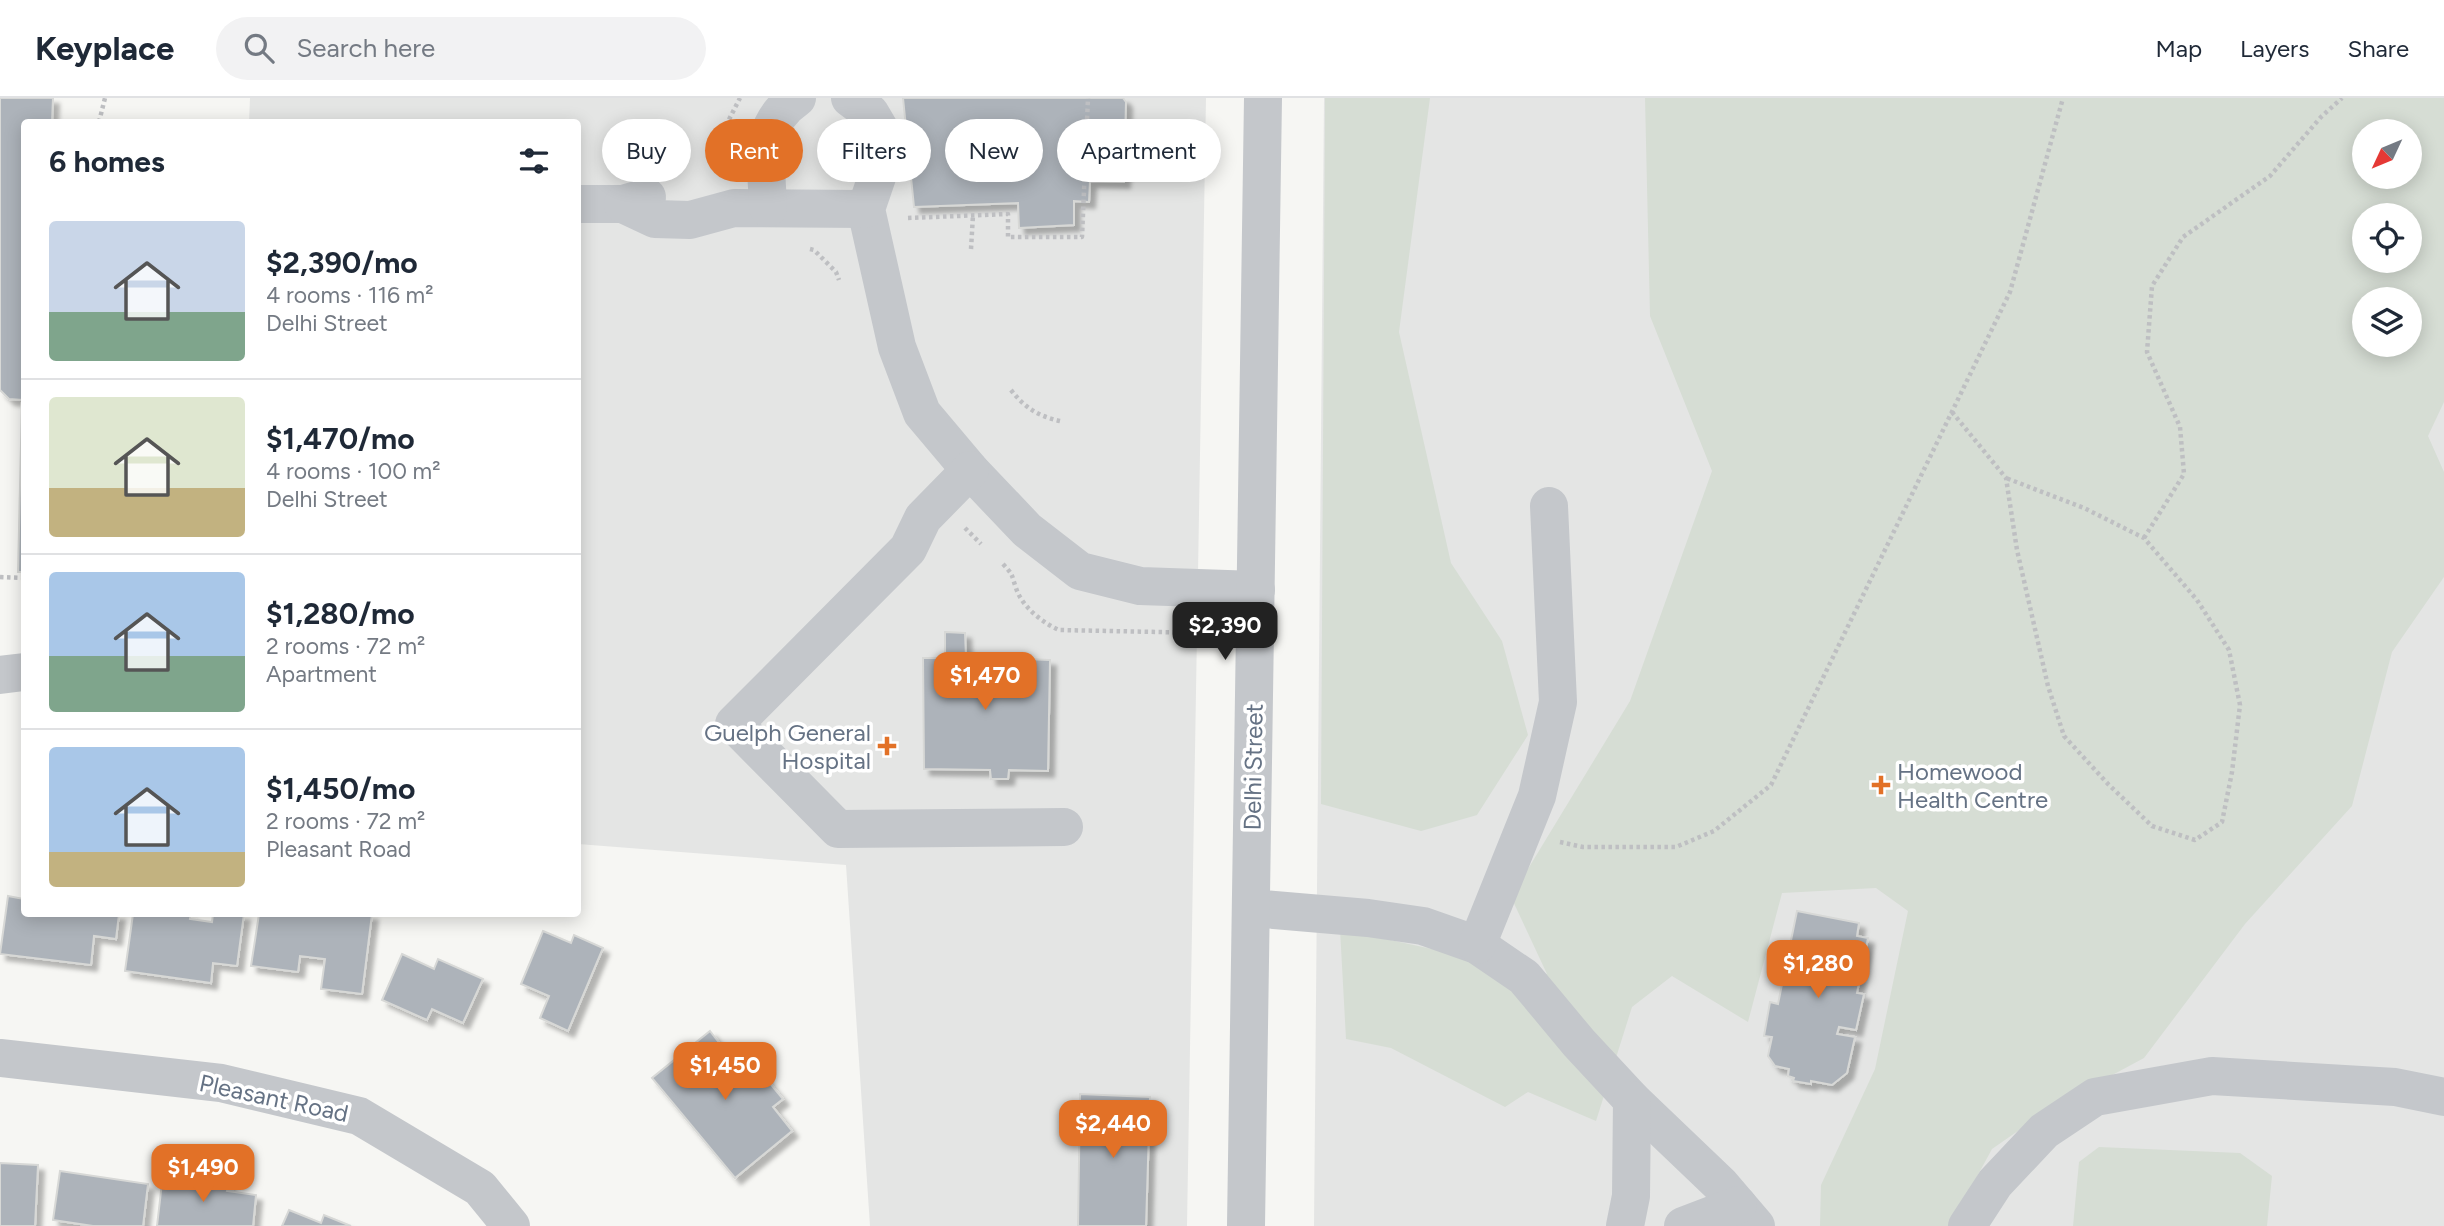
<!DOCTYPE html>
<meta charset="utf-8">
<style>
body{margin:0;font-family:Figtree,sans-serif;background:#f2f2f3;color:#1f2937;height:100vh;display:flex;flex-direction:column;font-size:26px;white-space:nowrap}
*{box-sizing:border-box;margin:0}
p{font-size:23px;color:#747a83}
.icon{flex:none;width:38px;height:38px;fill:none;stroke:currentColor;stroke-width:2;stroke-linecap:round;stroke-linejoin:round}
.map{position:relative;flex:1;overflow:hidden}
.details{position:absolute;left:21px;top:21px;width:560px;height:798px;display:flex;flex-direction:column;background:#fff;border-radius:7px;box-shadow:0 4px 18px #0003}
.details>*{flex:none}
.guide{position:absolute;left:602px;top:21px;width:665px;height:63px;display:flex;gap:14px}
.needle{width:46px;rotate:226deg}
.buttons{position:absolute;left:2352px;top:21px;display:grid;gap:14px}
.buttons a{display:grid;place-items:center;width:70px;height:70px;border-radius:50%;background:#fff;box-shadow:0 4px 18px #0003;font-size:35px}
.price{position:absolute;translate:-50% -60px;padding:0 16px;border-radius:14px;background:#e27127;color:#fff;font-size:23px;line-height:46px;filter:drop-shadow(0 2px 4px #0008)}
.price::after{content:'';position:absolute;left:50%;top:42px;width:21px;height:16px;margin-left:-10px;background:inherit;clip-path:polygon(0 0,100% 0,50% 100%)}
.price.current{background:#222;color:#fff}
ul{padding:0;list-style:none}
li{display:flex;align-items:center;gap:21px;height:175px;padding:0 28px}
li+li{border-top:2px solid #e0e1e3}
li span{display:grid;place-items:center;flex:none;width:196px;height:140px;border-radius:7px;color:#555}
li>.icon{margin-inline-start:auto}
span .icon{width:84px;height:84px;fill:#fffc;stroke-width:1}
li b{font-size:30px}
h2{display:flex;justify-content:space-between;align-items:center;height:84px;padding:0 28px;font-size:30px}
.pill{padding:0 24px;border-radius:32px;background:#fff;box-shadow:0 4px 18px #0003;font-size:24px;line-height:63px}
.pill.current{background:#e27127;color:#fff}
header{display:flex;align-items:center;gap:42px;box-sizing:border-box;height:98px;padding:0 35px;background:#fff;border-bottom:2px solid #e0e1e3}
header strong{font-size:33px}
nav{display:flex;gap:38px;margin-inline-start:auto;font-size:24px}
.search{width:490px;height:63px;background:#f2f2f3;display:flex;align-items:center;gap:18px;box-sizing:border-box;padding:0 24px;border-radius:38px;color:#747a83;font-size:26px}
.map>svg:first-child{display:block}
.built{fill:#e4e5e4;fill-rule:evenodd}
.green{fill:#d6ddd4;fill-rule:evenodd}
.building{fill:#adb3ba;stroke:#d7d8d6;stroke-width:2;filter:url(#shadow)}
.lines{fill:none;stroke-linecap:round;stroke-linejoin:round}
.path{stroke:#bebfc2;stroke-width:4.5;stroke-dasharray:3.5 3.5;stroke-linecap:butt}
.minor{stroke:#c4c7cb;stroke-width:38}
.poi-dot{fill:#e27127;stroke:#fff;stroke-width:2.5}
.labels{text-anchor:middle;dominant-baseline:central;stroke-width:7;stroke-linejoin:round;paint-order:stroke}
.poi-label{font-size:24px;fill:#657284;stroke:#fff;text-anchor:end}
.street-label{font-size:24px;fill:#657284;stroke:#fff}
</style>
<header>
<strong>Keyplace</strong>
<div class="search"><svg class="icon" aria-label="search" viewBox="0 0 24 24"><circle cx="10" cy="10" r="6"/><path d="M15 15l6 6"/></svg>Search here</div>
<nav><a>Map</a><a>Layers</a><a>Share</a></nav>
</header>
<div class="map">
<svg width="2444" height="1128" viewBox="0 0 2444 1128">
<defs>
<filter id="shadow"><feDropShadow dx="6" dy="6" stdDeviation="2" flood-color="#0004"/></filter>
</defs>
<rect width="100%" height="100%" fill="#f6f6f3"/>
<!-- built -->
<g class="built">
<path d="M250 0H1206L1187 1128H870L846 767 578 746V24H249Z"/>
<path d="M1324 0H2444V1128H1314ZM2364 33H2410V79H2364ZM2364 117H2410V163H2364ZM2364 201H2410V247H2364Z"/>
</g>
<!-- green -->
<g class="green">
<path d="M1325 0H1430L1399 234 1451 465 1502 543 1528 637 1477 717 1421 733 1321 706Z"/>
<path d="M1645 0H2444V304L2428 338 2444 374V479L2392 554 2352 708 2245 826 2144 960 2051 1010 1992 1051 1950 1128H1820L1821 1087 1875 971 1908 813 1876 790 1782 795 1748 924 1672 878 1632 909 1596 1023 1528 994 1505 1009 1391 950 1346 941 1340 831 1547 876 1511 799 1630 603 1712 373 1650 218ZM2364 33H2410V79H2364ZM2364 117H2410V163H2364ZM2364 201H2410V247H2364Z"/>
<path d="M2099 1049 2240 1055 2272 1078 2267 1128H2073L2079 1064Z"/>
</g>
<!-- building -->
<g class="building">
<path d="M0 0H53L52 24H24V474H18L22 302 9 301 0 292Z"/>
<path d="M903 0H1123L1126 4 1124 84 1090 83 1089 104 1074 103V127L1019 130 1018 105 914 109Z"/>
<path d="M945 534 965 535 966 559 1050 562 1048 673 1009 672 1008 681H991L990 672 924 671 923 560H945Z"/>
<path d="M8 798 24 801V816H119L116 841 94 838 91 867 0 856Z"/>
<path d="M1797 813 1859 825 1857 838 1868 840 1857 895 1864 896 1856 932 1839 929 1837 936 1855 939 1847 975 1832 987 1811 983V986L1793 983 1794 980 1788 978 1789 971 1775 968 1768 958 1772 939 1764 938 1770 904 1778 906Z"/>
<path d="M133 816H191L190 821 212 824 213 816H244L237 868 213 865 211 885 125 873Z"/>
<path d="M259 816H372L362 896 321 891 325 861 300 858 298 874 251 868Z"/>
<path d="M543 833 571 845 574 837 603 850 568 933 540 920 549 898 521 886Z"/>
<path d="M402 856 434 871 438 861 483 881 463 925 432 911 427 922 382 902Z"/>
<path d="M710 933 728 956 739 948 783 1001 773 1009 792 1033 735 1080 652 980Z"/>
<path d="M1080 996 1150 999 1146 1128H1078Z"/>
<path d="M0 1065 38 1067 35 1128H0Z"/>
<path d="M60 1073 148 1086 143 1128H93L53 1122Z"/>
<path d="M163 1076 229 1085 227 1093 256 1097 253 1128H157Z"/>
<path d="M289 1112 321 1125 324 1117 351 1128H282Z"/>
</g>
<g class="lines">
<!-- path -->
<g class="path">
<path d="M99 24 105 0"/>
<path d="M717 75 719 41 740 0"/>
<path d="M908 120 1008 116V139H1082L1088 0"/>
<path d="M810 151 814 152 836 174 839 182"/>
<path d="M971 151 973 117"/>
<path d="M1011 292C1025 310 1038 318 1060 323"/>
<path d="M1952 314 2006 380 2017 452 2048 588 2064 638 2108 686 2152 728 2195 742 2222 724 2232 674 2240 607 2229 552 2197 502 2144 440 2084 410 2006 380"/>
<path d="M965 430 981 446"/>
<path d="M2144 440 2184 376 2180 329 2147 254 2152 188 2183 139 2270 78 2321 19 2342 0"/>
<path d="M1003 466C1014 478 1011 476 1016 490 1022 509 1043 525 1059 532L1209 535"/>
<path d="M0 479 24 480"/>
<path d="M1560 744 1583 749H1676L1714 733 1771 687 2010 194 2063 0"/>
</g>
<!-- minor -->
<g class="minor">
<path d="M850 0 870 15 880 32 883 51 880 70 866 111 897 249 922 315 970 372 1027 432 1080 473 1140 488 1256 492"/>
<path d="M578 106H623L647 99"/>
<path d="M623 106 655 121 690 122 734 110 866 111"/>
<path d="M768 110C767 66 756 28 797 0"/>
<path d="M970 372 923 420 908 451 734 626 838 731 1064 729"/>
<path d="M0 577 24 574"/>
<path d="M1251 810 1368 820 1423 828 1477 847 1524 879 1579 945 1632 1002 1721 1087 1756 1128"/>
<path d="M1477 847 1537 698 1558 604 1549 408"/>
<path d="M0 960 221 985 359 1018 480 1090 511 1128"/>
<path d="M1246 1128 1263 0"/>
<path d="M1625 1128 1631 1098 1632 1002"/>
<path d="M1683 1128 1738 1107"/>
<path d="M1967 1128 1995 1085 2044 1033 2095 999 2212 978 2395 989 2444 999"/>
</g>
</g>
<!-- markers -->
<g class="poi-dot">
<path d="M883.5 637.5h7v7h7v7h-7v7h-7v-7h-7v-7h7z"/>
<path d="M1877.5 676.5h7v7h7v7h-7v7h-7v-7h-7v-7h7z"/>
</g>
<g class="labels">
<!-- poi labels -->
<g class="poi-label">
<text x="871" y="634">Guelph General<tspan x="871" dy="28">Hospital</tspan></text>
<text x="1897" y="673" text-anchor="start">Homewood<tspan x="1897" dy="28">Health Centre</tspan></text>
</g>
<!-- street labels -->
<g class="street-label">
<text transform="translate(1253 669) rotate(-89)">Delhi Street</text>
<text transform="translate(274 1000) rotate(12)">Pleasant Road</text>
</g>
</g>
</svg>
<div class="buttons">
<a><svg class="needle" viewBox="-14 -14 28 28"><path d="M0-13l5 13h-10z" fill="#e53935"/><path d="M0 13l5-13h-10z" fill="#747a83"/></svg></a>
<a><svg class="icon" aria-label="locate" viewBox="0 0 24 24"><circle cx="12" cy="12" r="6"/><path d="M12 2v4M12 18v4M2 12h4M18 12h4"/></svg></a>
<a><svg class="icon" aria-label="layers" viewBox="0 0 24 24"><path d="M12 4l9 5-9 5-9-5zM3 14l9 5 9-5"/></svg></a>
</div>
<b class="price current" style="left:1225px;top:564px">$2,390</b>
<b class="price" style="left:985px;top:614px">$1,470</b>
<b class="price" style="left:1818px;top:902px">$1,280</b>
<b class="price" style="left:725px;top:1004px">$1,450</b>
<b class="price" style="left:1113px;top:1062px">$2,440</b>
<b class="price" style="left:203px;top:1106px">$1,490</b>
<div class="guide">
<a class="pill">Buy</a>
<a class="pill current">Rent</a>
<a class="pill">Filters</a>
<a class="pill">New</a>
<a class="pill">Apartment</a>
</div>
<section class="details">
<h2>6 homes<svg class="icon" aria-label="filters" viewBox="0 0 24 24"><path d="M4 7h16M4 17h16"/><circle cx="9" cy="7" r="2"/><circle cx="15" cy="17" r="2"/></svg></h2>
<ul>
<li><span style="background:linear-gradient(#c9d6e8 65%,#7fa58c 0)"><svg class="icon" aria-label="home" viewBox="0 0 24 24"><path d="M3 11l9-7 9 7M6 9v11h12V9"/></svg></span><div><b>$2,390/mo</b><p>4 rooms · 116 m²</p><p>Delhi Street</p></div></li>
<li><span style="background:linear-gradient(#dfe7d0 65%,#c2b280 0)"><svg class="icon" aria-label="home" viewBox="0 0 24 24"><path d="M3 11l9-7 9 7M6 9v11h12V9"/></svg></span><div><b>$1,470/mo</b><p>4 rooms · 100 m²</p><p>Delhi Street</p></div></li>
<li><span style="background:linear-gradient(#a9c7e8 60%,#7fa58c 0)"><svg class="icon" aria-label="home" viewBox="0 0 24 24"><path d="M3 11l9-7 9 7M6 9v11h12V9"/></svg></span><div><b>$1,280/mo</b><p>2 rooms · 72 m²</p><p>Apartment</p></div></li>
<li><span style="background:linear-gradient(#a9c7e8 75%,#c2b280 0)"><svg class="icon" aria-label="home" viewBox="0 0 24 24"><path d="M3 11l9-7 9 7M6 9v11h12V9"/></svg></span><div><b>$1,450/mo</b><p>2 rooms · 72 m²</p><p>Pleasant Road</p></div></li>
</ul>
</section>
</div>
